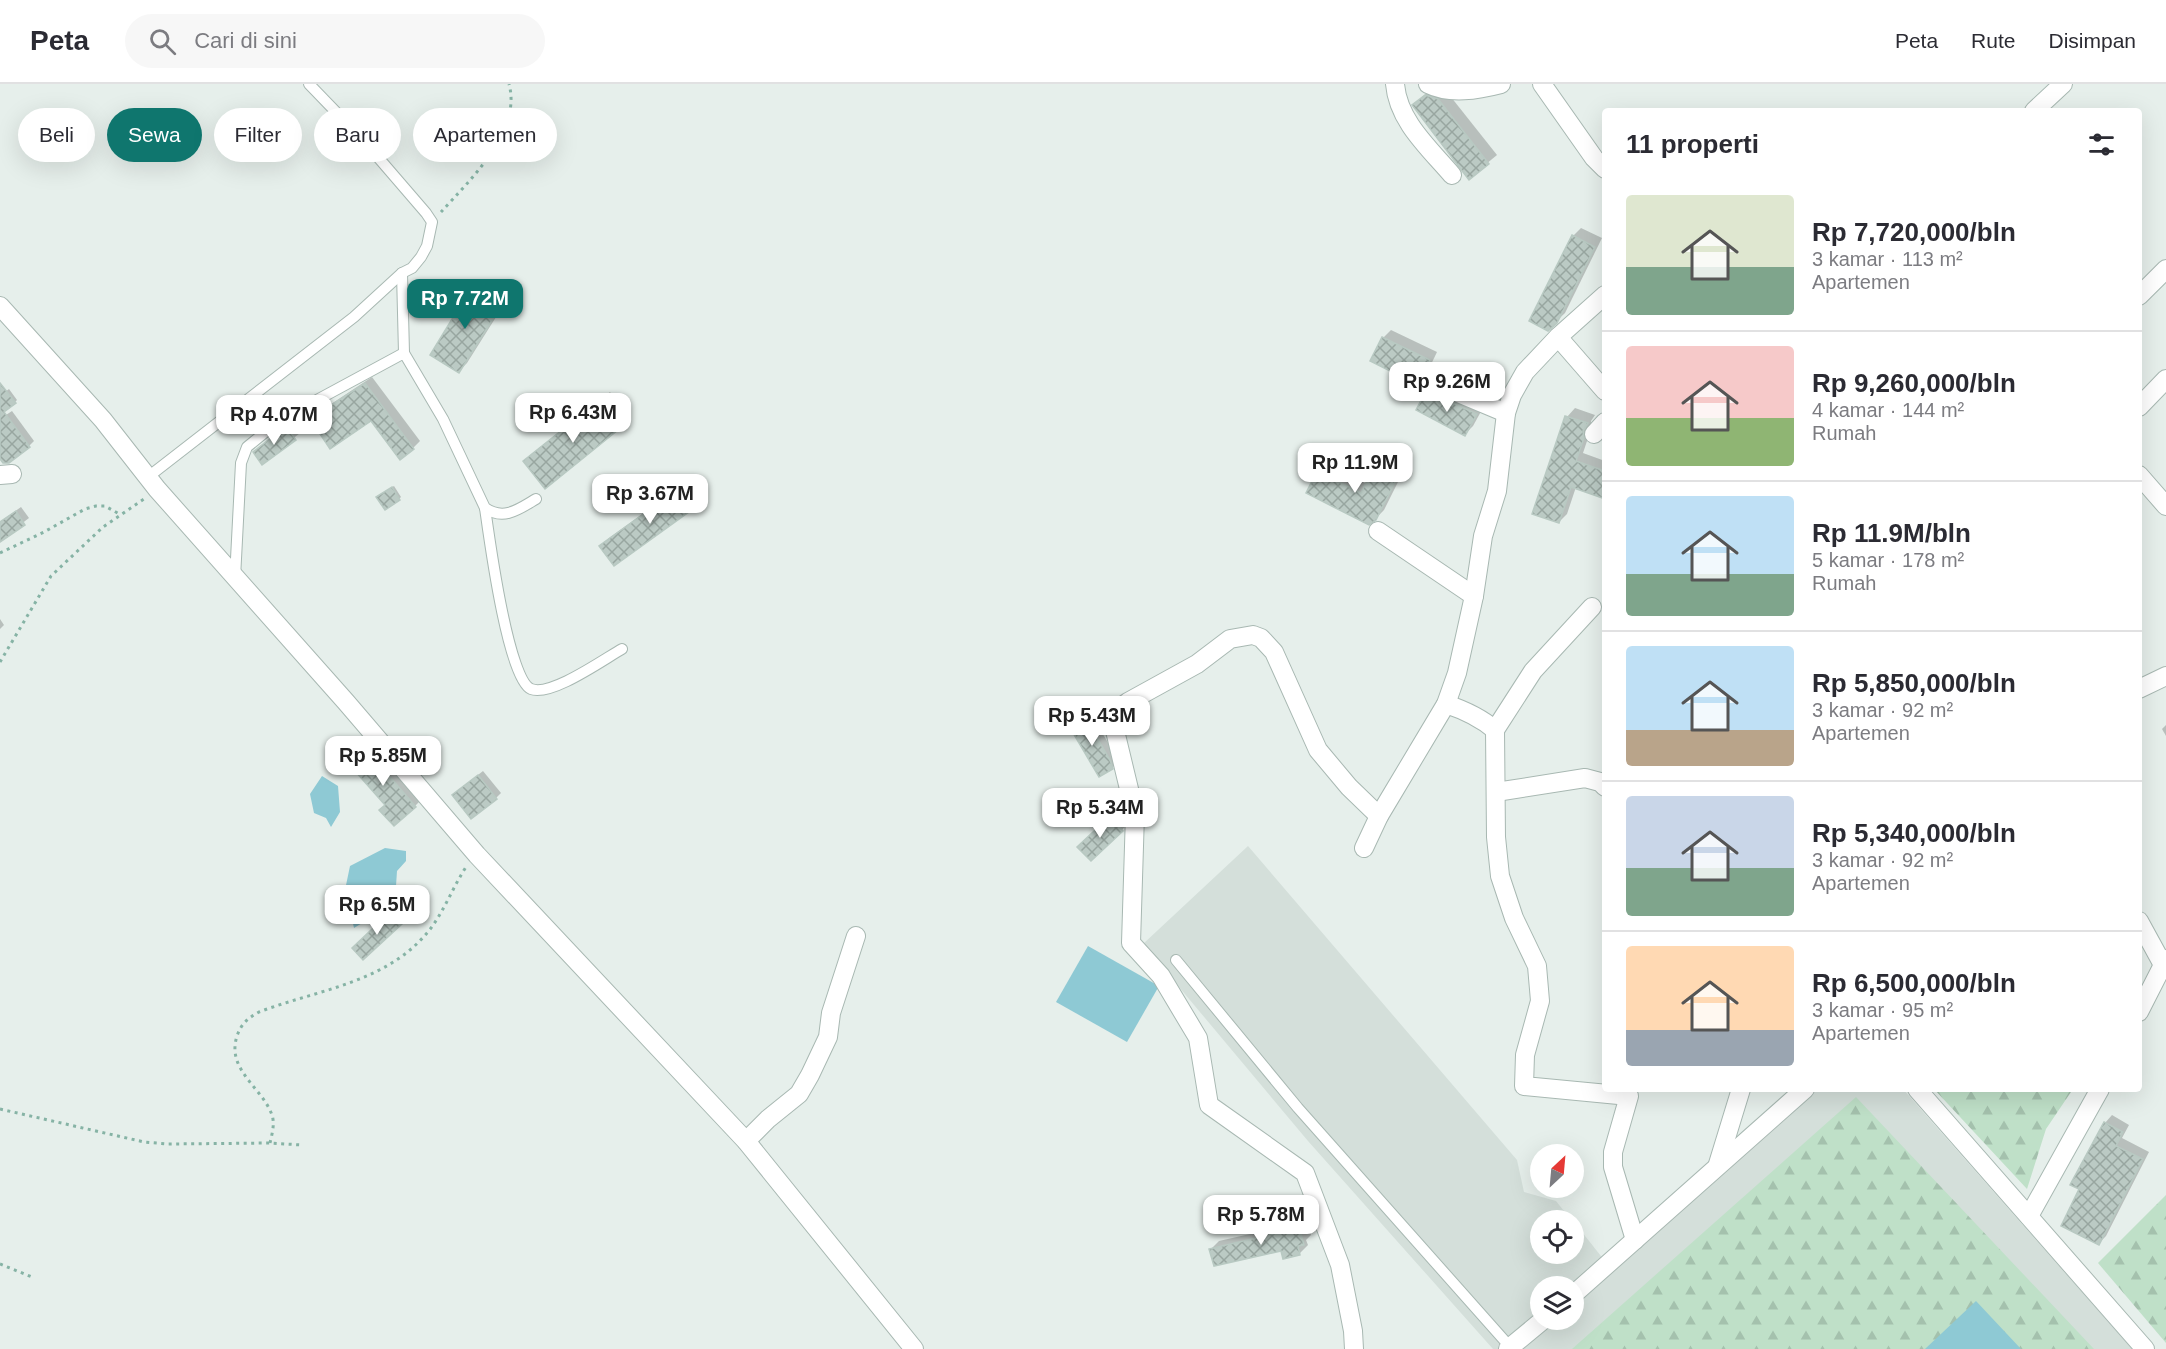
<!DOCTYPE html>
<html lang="id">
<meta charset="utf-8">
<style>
body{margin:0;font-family:Arial,sans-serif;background:#f7f7f7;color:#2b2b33;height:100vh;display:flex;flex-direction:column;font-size:22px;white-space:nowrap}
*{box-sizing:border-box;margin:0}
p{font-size:20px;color:#7c7c81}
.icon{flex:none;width:33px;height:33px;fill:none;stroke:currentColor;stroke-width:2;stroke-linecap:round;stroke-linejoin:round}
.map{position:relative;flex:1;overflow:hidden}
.drawer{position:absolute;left:1602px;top:24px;width:540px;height:984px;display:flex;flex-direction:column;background:#fff;border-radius:6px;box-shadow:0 6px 24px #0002}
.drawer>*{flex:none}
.banner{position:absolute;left:18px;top:24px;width:570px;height:54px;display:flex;gap:12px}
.needle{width:39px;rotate:26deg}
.fabs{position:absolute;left:1530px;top:1060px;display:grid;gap:12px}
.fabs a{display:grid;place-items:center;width:54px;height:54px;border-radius:50%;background:#fff;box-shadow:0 6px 24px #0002;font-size:30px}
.price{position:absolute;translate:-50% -51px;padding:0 14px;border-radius:12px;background:#fff;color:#222;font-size:20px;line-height:39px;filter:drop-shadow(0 2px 3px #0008)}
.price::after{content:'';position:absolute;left:50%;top:36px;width:18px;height:14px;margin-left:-9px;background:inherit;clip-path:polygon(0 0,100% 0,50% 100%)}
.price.on{background:#0f766e;color:#fff}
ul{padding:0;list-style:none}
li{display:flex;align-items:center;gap:18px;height:150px;padding:0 24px}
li+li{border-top:2px solid #e1e1e2}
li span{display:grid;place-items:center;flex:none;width:168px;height:120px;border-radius:6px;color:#555}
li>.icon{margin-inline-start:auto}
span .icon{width:72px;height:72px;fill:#fffc;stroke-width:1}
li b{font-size:26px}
h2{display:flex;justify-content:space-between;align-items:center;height:72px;padding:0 24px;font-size:26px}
.pill{padding:0 21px;border-radius:27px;background:#fff;box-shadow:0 6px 24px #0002;font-size:21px;line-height:54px}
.pill.on{background:#0f766e;color:#fff}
header{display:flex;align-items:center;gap:36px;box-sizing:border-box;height:84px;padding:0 30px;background:#fff;border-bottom:2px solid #e1e1e2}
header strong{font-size:28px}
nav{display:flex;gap:33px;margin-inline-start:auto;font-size:21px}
.search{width:420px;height:54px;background:#f7f7f7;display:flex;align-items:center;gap:15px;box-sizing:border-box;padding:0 21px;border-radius:33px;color:#7c7c81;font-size:22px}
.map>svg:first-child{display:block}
.built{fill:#d4dfda;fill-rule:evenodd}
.forest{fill:url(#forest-firs)}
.water{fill:#8ec9d4}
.shadow{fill:#0003}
.building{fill:url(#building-cross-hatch);stroke:#b8c9c2;stroke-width:1.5}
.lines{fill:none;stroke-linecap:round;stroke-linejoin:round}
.lane-casing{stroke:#a8b8b2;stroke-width:12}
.street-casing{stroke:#a8b8b2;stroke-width:20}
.path{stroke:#86b3a5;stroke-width:3;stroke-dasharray:3 4.5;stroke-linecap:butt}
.lane{stroke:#fff;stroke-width:10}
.street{stroke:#fff;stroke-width:18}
</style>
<header>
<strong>Peta</strong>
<div class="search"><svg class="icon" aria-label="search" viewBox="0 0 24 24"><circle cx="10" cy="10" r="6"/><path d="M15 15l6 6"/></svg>Cari di sini</div>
<nav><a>Peta</a><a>Rute</a><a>Disimpan</a></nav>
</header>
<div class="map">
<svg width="2166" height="1265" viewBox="0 0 2166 1265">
<defs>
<pattern id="forest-firs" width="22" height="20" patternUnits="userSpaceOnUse" patternTransform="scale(1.5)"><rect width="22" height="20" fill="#bfe0c8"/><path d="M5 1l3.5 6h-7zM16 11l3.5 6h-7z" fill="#a4c1ad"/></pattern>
<pattern id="building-cross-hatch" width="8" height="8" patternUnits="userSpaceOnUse" patternTransform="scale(1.5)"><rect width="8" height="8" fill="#bbcac4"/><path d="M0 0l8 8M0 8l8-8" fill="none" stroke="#98a6a0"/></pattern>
</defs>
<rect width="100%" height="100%" fill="#e6efeb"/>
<!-- built -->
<path class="built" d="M1248 762 1517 1076 1524 1108 1556 1117 1572 1137H1540V1170H1574V1138L1612 1186 1817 1005H1903L2132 1265H1493L1308 1057 1143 860ZM1540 1203H1574V1236H1540Z"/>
<!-- forest -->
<g class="forest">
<path d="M1934 1005H2073L2046 1045 2027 1105Z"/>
<path d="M1856 1013 2094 1265H1572Z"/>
<path d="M2166 1111V1259L2098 1179Z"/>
</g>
<!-- water -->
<g class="water">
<path d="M322 692 338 702 340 728 331 743 326 734 314 729 310 710Z"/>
<path d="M385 764 406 767V777L397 787 396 802 379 816 380 828 354 844 345 806 350 782Z"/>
<path d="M1088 862 1159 902 1127 958 1056 918Z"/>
<path d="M1976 1217 2021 1265H1925Z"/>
</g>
<!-- shadow -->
<g class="shadow">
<path d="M1434 3 1447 8 1497 71 1469 94 1422 13Z"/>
<path d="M1581 144 1602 154 1565 229 1548 245 1573 152Z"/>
<path d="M480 197 508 214 467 279 459 287 472 205Z"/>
<path d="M1391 246 1437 268 1426 291 1418 299 1383 254Z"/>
<path d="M372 293 420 357 413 364 372 335H312L319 328Z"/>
<path d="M1435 300 1484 322 1473 342 1465 350 1427 308Z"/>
<path d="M9 305 17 316 15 318 0 312Z"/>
<path d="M610 308 631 333 546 403 533 369Z"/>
<path d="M1575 324 1595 331 1591 337V345L1583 369 1605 377V409L1576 403 1567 430 1559 438 1567 333Z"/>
<path d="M12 327 34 357 29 362 0 372V335Z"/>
<path d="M292 338 300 349 262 379 260 363Z"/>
<path d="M1385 373 1405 384 1384 426 1375 435 1319 388 1327 380 1367 400 1376 381Z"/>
<path d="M694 393 707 411 699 419 601 462 609 454Z"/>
<path d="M394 402 401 413 399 415 380 411Z"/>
<path d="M21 423 29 434 0 456V438Z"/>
<path d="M0 535 4 541 0 545Z"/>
<path d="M1090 629 1115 670 1117 679 1112 684 1070 643Z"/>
<path d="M2166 641V652L2162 645Z"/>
<path d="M371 660 420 717 415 722 387 720 355 674Z"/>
<path d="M483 687 501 709 496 714 459 706Z"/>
<path d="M1116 728 1127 741 1091 775 1079 763Z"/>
<path d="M396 824 406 834 363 874 354 864Z"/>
<path d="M2112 1031 2129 1041 2122 1054 2149 1068 2106 1152 2099 1159 2081 1104 2105 1039Z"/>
<path d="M1300 1130 1302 1137 1307 1136 1311 1151 1306 1156 1308 1161 1299 1170 1282 1165H1211L1219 1157 1277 1144V1141L1285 1133Z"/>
</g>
<!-- building -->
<g class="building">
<path d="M1425 11 1438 15 1489 80 1469 96 1412 21Z"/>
<path d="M1572 151 1595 163 1557 239 1548 247 1529 237Z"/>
<path d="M471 204 501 222 459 289 430 271Z"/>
<path d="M1382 253 1430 276 1418 301 1370 277Z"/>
<path d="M0 299 16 319 4 328 30 363 9 379H3L0 375Z"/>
<path d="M365 299 414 365 400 376 371 337 330 365 310 335Z"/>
<path d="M1426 307 1477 330 1465 352 1416 326Z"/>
<path d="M601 315 623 342 545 405 523 377Z"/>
<path d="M1565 332 1588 339 1583 347 1584 354 1576 377 1605 387V415L1571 403 1559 439 1532 430Z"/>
<path d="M286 342 296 356 262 381 253 368Z"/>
<path d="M1375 380 1398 392 1376 436 1369 441 1306 409 1317 387 1361 409Z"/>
<path d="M685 400 700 420 614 482 599 462Z"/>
<path d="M392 403 400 416 385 426 376 413Z"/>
<path d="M16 427 25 441 0 458V438Z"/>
<path d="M1085 633 1110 676 1113 685 1099 693 1069 642Z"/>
<path d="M365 664 416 723 394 742 379 726 385 721 348 679Z"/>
<path d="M478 691 497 715 471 735 452 711Z"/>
<path d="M1110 732 1123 747 1091 777 1077 763Z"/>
<path d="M390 828 402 840 363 876 352 864Z"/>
<path d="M2104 1038 2123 1048 2116 1062 2143 1075 2099 1161 2061 1142 2079 1105 2070 1101Z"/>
<path d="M1292 1137 1294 1145 1299 1143 1304 1161 1298 1162 1300 1171 1283 1175 1281 1167 1214 1182 1209 1165 1277 1149 1275 1141Z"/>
</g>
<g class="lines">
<!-- lane casing -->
<g class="lane-casing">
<g id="lane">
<path d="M402 189 404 269"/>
<path d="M148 393 354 233 402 189 412 184 421 173 427 162 432 138 426 129 364 57 309 0"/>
<path d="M485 424C489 452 508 596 531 605 551 613 604 575 622 565"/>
<path d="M235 494 241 379 247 363 280 336 404 269 443 335 485 424C504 437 519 425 536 415"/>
<path d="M1176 876 1298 1024 1512 1265"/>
</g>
</g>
<!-- street casing -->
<g class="street-casing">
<g id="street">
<path d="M1395 0C1398 37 1429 64 1452 91"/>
<path d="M1428 0C1450 11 1478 6 1501 0"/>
<path d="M1542 0 1594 74 1605 85"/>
<path d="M2034 27 2063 0"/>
<path d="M2139 212 2166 185"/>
<path d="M0 222 103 336 157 405 346 618 477 771 746 1057 914 1265"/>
<path d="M1558 253 1605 307"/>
<path d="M1432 298 1506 329"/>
<path d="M2139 323 2166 295"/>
<path d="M1594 350 1605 338"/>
<path d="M0 391 12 390"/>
<path d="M2139 391 2166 422"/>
<path d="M1378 447 1474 512"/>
<path d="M2139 605 2166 592"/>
<path d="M1446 620C1464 626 1480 633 1495 646L1496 753 1500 792 1514 834 1537 882 1540 917 1525 971 1524 1002 1629 1012 1613 1068V1083L1635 1156"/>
<path d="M1495 646 1533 587 1592 523"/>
<path d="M1496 708 1585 694 1600 698 1605 703"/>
<path d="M1364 764 1379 732 1446 620 1457 589 1474 512 1483 452 1497 407 1506 329 1512 311 1525 288 1558 253 1605 211"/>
<path d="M2139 837 2163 881"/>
<path d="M2139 928 2166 875"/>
<path d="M1917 1005 2145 1265"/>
<path d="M746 1057 768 1035 799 1010 810 991 828 953 831 929 856 852"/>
<path d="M1718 1080 1741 1005"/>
<path d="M2029 1132 2100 1005"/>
<path d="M1574 1210 1805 1005"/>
<path d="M1354 1265 1353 1247 1340 1181 1305 1089 1209 1021 1198 954 1161 892 1131 859 1135 730 1111 630 1128 618 1197 580 1230 555 1253 551 1261 554 1274 568 1318 666 1349 703 1379 732"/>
<path d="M1508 1265 1543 1236"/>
</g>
</g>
<!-- path -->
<g class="path">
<path d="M441 128C470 96 522 47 509 0"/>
<path d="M0 469 44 448 85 425 96 422H105L121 431"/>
<path d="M0 578 51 492 103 443 144 415"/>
<path d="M0 1025 144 1058 168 1060 270 1059 302 1061"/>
<path d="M270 1059C272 1050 275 1040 272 1031 262 1003 226 986 237 952 241 940 248 934 259 928 319 905 389 899 431 844 445 825 453 803 466 783"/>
<path d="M0 1180 32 1193"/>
</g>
<!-- lane -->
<use href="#lane" class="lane"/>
<!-- street -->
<use href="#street" class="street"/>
</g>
</svg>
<div class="fabs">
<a><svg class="needle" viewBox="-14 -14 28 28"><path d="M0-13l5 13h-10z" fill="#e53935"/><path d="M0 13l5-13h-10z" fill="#7c7c81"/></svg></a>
<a><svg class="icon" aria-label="locate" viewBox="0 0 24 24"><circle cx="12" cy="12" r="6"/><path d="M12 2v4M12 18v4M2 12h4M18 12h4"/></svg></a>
<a><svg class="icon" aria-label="layers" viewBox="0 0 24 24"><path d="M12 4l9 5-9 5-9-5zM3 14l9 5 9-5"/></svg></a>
</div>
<b class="price on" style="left:465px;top:246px">Rp 7.72M</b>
<b class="price" style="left:1447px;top:329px">Rp 9.26M</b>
<b class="price" style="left:573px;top:360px">Rp 6.43M</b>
<b class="price" style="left:274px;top:362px">Rp 4.07M</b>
<b class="price" style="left:1355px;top:410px">Rp 11.9M</b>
<b class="price" style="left:650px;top:441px">Rp 3.67M</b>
<b class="price" style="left:1092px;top:663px">Rp 5.43M</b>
<b class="price" style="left:383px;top:703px">Rp 5.85M</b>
<b class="price" style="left:1100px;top:755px">Rp 5.34M</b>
<b class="price" style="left:377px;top:852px">Rp 6.5M</b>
<b class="price" style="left:1261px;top:1162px">Rp 5.78M</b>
<div class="banner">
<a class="pill">Beli</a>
<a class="pill on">Sewa</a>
<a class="pill">Filter</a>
<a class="pill">Baru</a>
<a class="pill">Apartemen</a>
</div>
<section class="drawer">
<h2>11 properti<svg class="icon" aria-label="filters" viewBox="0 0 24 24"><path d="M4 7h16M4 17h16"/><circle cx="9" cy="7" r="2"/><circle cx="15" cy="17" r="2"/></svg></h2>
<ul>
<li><span style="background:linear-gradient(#dfe7d0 60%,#7fa58c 0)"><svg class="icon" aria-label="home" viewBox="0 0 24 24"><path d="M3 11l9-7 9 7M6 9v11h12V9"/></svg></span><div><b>Rp 7,720,000/bln</b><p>3 kamar · 113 m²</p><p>Apartemen</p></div></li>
<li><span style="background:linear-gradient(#f6c9c9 60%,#8fb573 0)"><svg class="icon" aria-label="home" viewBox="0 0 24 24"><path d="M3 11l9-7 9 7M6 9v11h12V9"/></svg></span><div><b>Rp 9,260,000/bln</b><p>4 kamar · 144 m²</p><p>Rumah</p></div></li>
<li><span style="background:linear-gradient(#bfe0f5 65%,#7fa58c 0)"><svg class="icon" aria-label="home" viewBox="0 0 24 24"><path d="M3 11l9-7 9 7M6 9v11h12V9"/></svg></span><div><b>Rp 11.9M/bln</b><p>5 kamar · 178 m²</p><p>Rumah</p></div></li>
<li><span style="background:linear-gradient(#bfe0f5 70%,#b9a48a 0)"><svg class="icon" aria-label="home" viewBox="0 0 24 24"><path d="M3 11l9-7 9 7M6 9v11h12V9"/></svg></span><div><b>Rp 5,850,000/bln</b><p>3 kamar · 92 m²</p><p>Apartemen</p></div></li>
<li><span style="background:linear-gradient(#c9d6e8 60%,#7fa58c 0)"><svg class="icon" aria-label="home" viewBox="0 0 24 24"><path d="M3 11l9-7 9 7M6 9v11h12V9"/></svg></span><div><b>Rp 5,340,000/bln</b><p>3 kamar · 92 m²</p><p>Apartemen</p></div></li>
<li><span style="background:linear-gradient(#ffd9b3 70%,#9aa5b1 0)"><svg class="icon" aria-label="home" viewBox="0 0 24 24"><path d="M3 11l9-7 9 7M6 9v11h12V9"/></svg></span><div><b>Rp 6,500,000/bln</b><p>3 kamar · 95 m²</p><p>Apartemen</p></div></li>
</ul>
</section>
</div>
